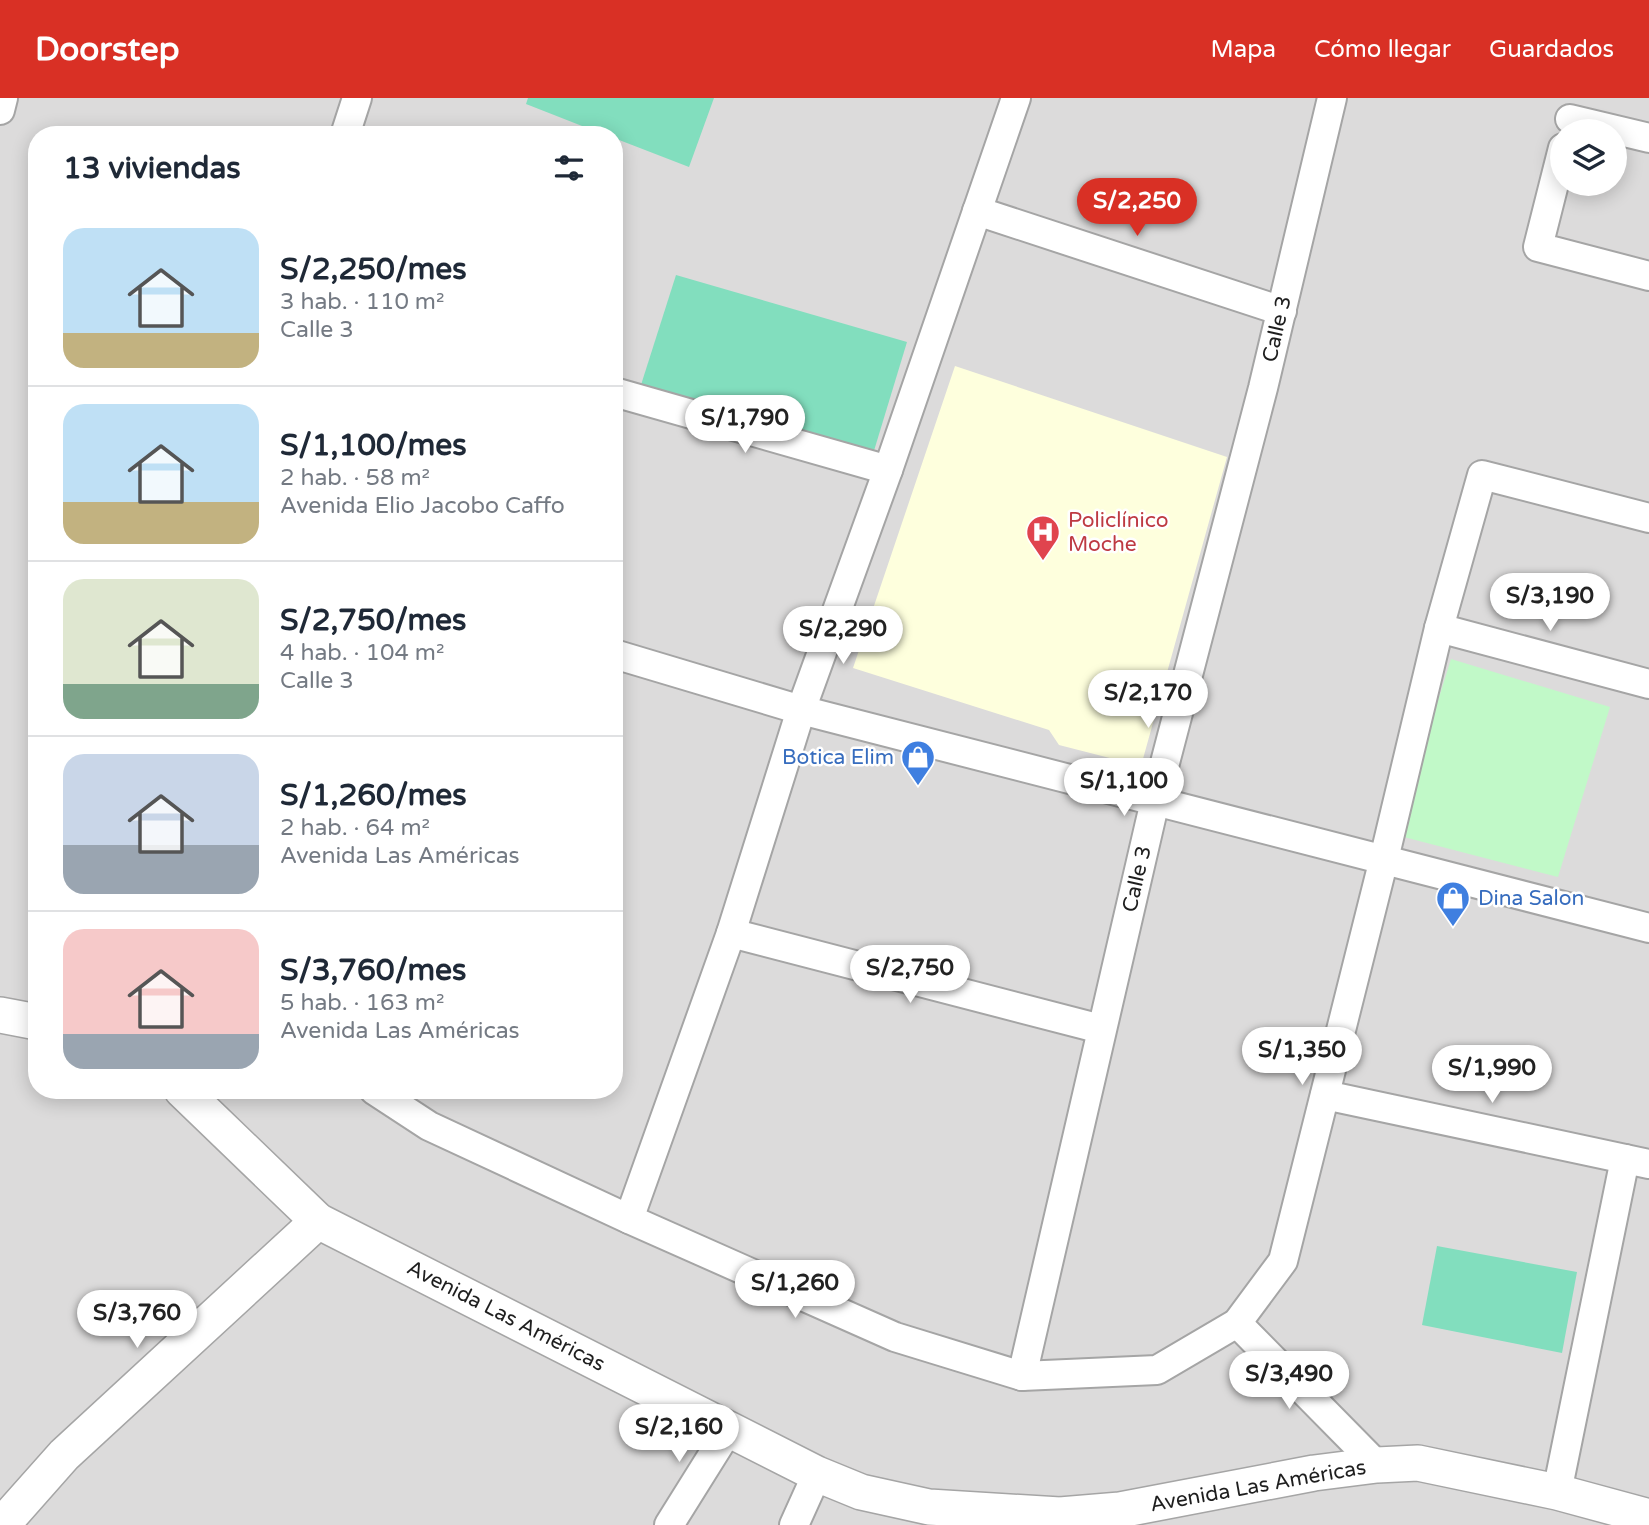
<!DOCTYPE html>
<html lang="es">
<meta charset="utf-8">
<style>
body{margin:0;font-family:"Varela Round",sans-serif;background:#f2f2f3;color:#1f2937;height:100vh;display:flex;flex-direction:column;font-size:26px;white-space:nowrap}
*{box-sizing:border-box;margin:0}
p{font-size:23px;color:#747a83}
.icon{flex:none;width:38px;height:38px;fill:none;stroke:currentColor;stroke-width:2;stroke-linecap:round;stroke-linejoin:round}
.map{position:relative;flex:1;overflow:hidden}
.side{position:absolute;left:28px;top:28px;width:595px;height:973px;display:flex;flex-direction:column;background:#fff;border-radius:28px;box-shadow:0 4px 18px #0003}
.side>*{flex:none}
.controls{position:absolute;left:1550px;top:21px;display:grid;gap:14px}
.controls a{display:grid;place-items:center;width:77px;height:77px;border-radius:50%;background:#fff;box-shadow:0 4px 18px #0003;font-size:35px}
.price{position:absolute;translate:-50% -60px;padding:0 16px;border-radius:24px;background:#fff;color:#222;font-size:23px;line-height:46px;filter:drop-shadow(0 2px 4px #0008)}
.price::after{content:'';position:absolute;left:50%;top:42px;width:21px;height:16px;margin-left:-10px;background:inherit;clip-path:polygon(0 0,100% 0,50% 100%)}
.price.current{background:#d93025;color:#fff}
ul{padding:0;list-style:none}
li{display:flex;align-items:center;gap:21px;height:175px;padding:0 35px}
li+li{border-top:2px solid #e0e1e3}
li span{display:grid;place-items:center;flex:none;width:196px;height:140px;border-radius:21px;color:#555}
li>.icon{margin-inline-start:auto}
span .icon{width:84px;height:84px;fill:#fffc;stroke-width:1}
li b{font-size:30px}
h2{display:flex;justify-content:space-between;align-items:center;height:84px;padding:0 35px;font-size:30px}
header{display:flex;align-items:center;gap:42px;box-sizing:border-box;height:98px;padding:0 35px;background:#d93025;color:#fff}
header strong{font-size:33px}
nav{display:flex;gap:38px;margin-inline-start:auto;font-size:24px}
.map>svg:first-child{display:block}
.residential{fill:#dcdbdb;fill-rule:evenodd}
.education{fill:#feffdd}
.park{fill:#c1f9c8}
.pitch{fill:#82debe}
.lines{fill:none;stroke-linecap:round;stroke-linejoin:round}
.minor-casing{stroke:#a5a5a5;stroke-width:32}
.tertiary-casing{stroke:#a5a5a5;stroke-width:38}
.minor{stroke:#fff;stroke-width:28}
.tertiary{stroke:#fff;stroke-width:35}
.labels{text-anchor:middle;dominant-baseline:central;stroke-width:5;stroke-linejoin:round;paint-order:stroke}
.street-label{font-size:21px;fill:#1e1e1e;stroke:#fff}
.health-label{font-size:21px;fill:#be3a42;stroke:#fff;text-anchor:start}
.shop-label{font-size:21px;fill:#366cbe;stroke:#fff;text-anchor:end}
</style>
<header>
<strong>Doorstep</strong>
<nav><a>Mapa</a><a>Cómo llegar</a><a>Guardados</a></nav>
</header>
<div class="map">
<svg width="1649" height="1427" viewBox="0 0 1649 1427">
<rect width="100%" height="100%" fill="#efece4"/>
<!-- residential -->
<path class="residential" d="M0 0H1649V1427H0ZM1563 33H1615V86H1563ZM37 37H614V992H37Z"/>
<!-- education -->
<path class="education" d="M955 268 1227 359 1141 668 1059 647 1049 632 853 570Z"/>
<!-- park -->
<path class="park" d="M1451 561 1610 609 1558 779 1396 737Z"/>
<!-- pitch -->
<g class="pitch">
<path d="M528 0H714L689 69 614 40V37H605L526 6Z"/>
<path d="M676 177 907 244 873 356 640 290Z"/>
<path d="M1437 1148 1577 1174 1562 1255 1422 1227Z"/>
</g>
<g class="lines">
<!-- minor casing -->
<g class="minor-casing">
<g id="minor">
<path d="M0 12 3 0"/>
<path d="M1570 21 1649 40"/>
<path d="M345 37 357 0"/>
<path d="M1563 50 1538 149 1649 178"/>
<path d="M977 113 1282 213"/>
<path d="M614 294 888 372"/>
<path d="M1439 530 1649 586"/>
<path d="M614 556 801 612 1649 830"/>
<path d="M731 835 1101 931"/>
<path d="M374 992 429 1028 629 1121 895 1239 1022 1278 1157 1272 1237 1225 1283 1163 1384 761 1439 530 1482 377 1649 420"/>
<path d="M1325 997 1649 1066"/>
<path d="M629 1121 731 835 801 612 888 372 1016 0"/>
<path d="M1237 1225 1377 1367"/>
<path d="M1022 1278 1155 703 1263 290 1332 0"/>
<path d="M1557 1394 1625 1061"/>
<path d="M669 1427 729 1331"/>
<path d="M794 1427 817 1376"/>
</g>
</g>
<!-- tertiary casing -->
<g class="tertiary-casing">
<g id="tertiary">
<path d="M0 917 37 924"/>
<path d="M182 992 318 1123 817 1376 861 1394 929 1409 1060 1417 1120 1412 1314 1375 1377 1367 1418 1365 1557 1394 1649 1419"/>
<path d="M2 1427 64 1357 318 1123"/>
</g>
</g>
<!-- minor -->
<use href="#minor" class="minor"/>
<!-- tertiary -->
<use href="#tertiary" class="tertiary"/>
</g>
<!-- icons -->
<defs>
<g id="hospital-pin" transform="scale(1.75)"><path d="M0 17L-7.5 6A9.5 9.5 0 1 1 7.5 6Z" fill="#e0444e" stroke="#fff"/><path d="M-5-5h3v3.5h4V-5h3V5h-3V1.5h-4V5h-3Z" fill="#fff"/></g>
<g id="shop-pin" transform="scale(1.75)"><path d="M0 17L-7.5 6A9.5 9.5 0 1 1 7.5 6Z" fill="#3f7fe0" stroke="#fff"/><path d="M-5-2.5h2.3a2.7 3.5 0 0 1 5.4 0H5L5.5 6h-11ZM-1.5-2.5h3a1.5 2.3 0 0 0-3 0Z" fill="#fff"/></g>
</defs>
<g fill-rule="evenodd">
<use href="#hospital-pin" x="1043" y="434"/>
<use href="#shop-pin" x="918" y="659"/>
<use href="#shop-pin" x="1453" y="800"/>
</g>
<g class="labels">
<!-- street labels -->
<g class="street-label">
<text transform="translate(1277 231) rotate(-77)">Calle 3</text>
<text transform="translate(1137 781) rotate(-77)">Calle 3</text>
<text transform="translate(506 1218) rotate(27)">Avenida Las Américas</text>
<text transform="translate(1258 1388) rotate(-10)">Avenida Las Américas</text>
</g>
<!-- health labels -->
<g class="health-label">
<text x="1068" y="422">Policlínico<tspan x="1068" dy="24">Moche</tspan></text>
</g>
<!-- shop labels -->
<g class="shop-label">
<text x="894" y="659">Botica Elim</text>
<text x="1478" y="800" text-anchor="start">Dina Salon</text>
</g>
</g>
</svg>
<div class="controls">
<a><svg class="icon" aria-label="layers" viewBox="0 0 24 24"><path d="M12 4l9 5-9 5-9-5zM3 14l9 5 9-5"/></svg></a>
</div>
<b class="price current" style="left:1137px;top:140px">S/2,250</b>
<b class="price" style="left:745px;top:357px">S/1,790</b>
<b class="price" style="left:1550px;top:535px">S/3,190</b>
<b class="price" style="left:843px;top:568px">S/2,290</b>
<b class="price" style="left:1148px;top:632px">S/2,170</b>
<b class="price" style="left:1124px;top:720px">S/1,100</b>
<b class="price" style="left:910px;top:907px">S/2,750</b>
<b class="price" style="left:1302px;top:989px">S/1,350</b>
<b class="price" style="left:1492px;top:1007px">S/1,990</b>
<b class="price" style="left:795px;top:1222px">S/1,260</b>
<b class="price" style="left:137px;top:1252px">S/3,760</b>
<b class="price" style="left:1289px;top:1313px">S/3,490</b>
<b class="price" style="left:679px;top:1366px">S/2,160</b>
<section class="side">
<h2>13 viviendas<svg class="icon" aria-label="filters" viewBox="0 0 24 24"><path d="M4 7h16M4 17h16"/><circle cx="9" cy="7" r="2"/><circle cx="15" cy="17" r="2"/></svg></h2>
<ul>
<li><span style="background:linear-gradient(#bfe0f5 75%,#c2b280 0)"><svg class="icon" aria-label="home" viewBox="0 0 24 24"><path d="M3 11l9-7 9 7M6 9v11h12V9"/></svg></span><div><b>S/2,250/mes</b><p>3 hab. · 110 m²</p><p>Calle 3</p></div></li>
<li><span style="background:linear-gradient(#bfe0f5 70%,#c2b280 0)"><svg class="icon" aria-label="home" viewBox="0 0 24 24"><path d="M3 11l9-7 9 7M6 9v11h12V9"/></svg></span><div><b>S/1,100/mes</b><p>2 hab. · 58 m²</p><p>Avenida Elio Jacobo Caffo</p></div></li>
<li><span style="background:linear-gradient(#dfe7d0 75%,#7fa58c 0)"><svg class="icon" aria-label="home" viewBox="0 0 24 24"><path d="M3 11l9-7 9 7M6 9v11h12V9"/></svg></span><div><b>S/2,750/mes</b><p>4 hab. · 104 m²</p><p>Calle 3</p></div></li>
<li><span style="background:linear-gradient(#c9d6e8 65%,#9aa5b1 0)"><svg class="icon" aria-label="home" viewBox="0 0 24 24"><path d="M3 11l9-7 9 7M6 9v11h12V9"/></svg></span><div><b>S/1,260/mes</b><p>2 hab. · 64 m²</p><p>Avenida Las Américas</p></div></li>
<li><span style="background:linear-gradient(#f6c9c9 75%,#9aa5b1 0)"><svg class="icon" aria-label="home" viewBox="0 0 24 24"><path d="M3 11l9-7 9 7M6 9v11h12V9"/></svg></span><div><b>S/3,760/mes</b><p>5 hab. · 163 m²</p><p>Avenida Las Américas</p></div></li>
</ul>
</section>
</div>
